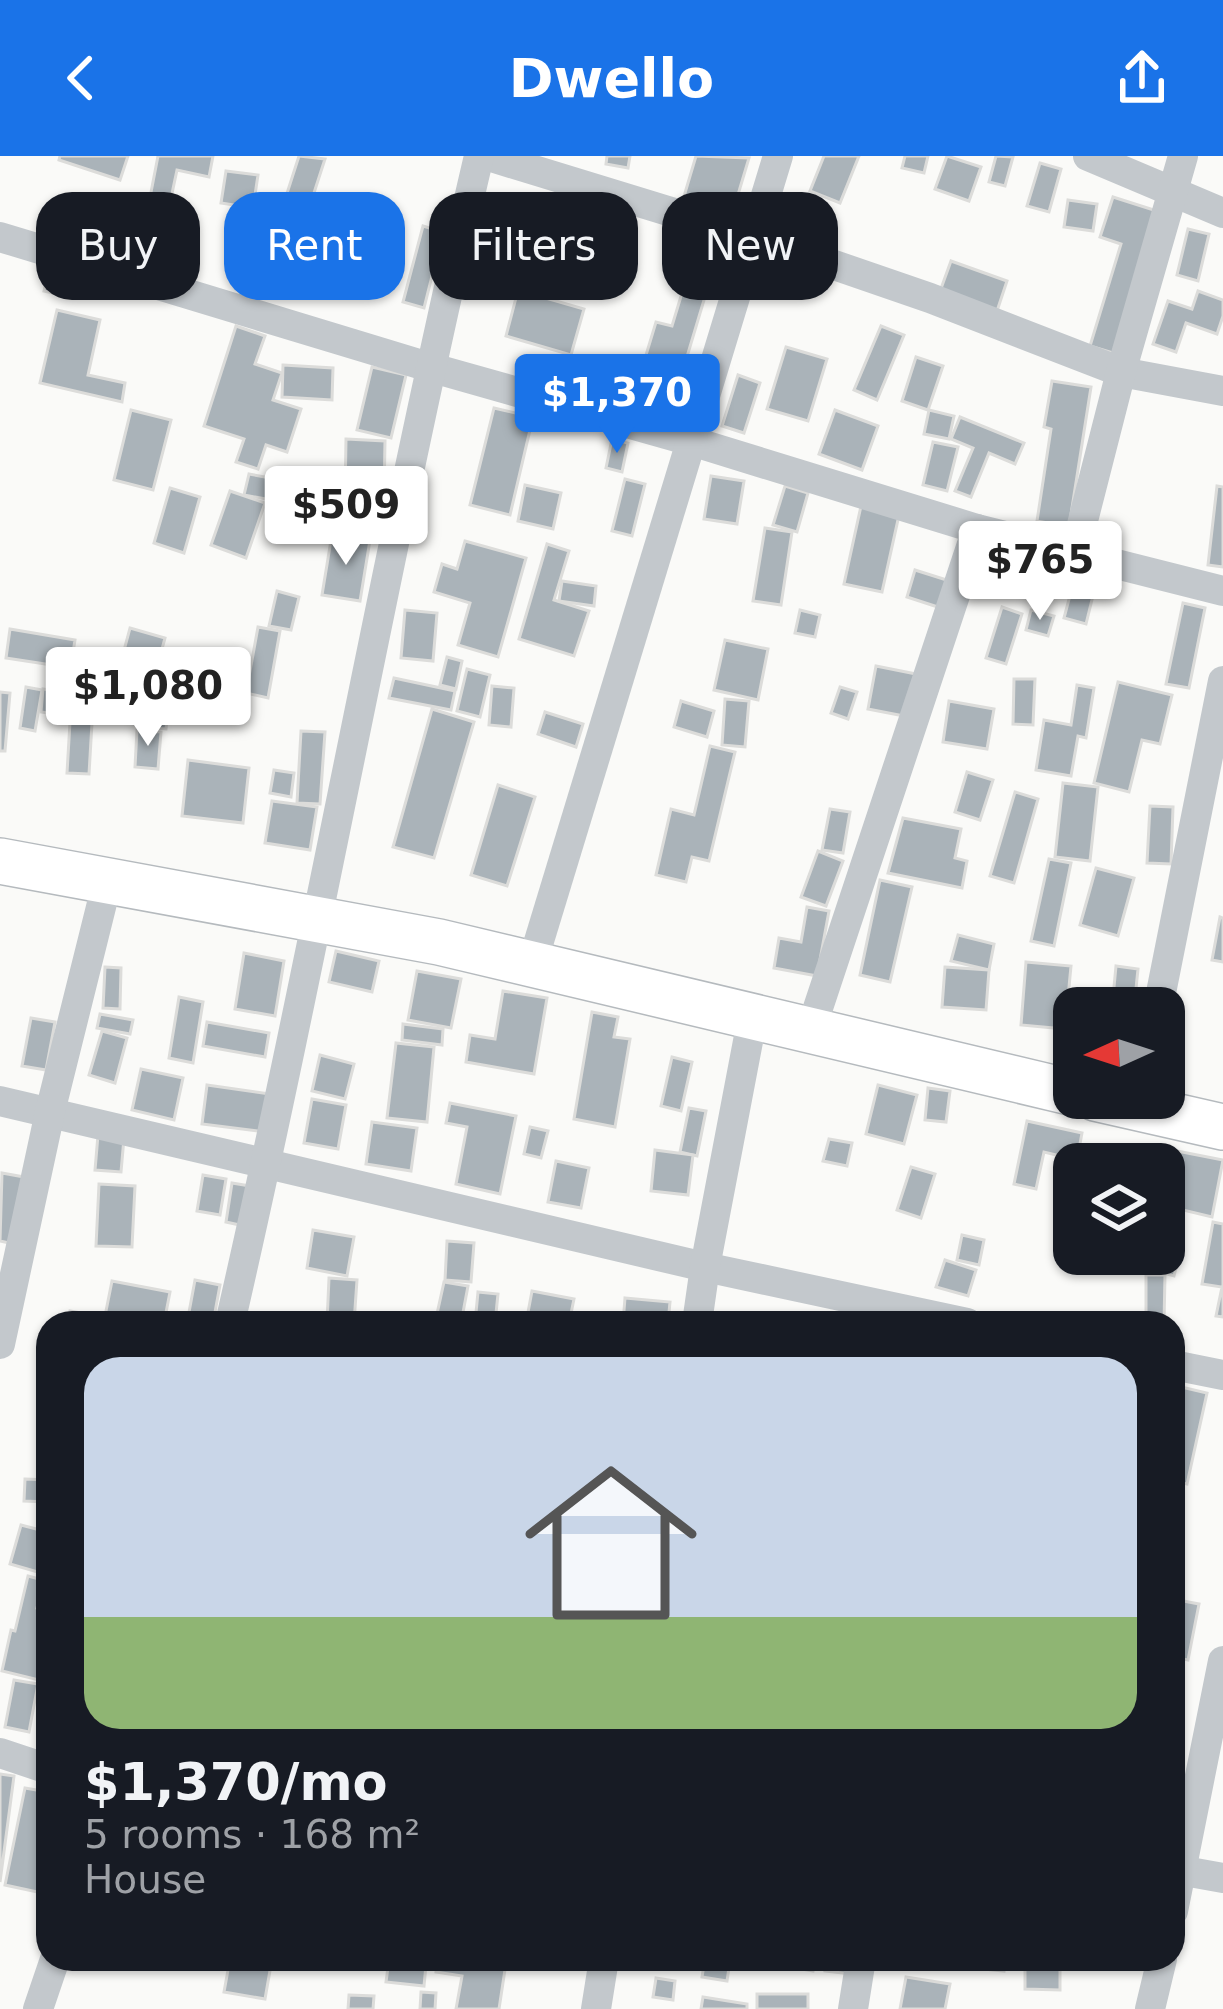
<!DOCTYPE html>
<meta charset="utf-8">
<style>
body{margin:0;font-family:"DejaVu Sans",sans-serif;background:#20242c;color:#f1f3f6;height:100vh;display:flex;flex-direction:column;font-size:45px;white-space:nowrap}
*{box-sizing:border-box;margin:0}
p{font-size:39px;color:#9ea1a6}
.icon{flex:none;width:66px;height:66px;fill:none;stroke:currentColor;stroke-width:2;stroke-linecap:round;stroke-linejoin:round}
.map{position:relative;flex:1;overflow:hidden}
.drawer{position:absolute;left:36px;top:1155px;width:1149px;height:660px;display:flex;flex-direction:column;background:#171b24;border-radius:36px;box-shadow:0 3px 9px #0004}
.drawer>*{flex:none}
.hud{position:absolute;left:36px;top:36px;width:1152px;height:108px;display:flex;gap:24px}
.needle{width:78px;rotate:267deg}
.controls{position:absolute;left:1053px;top:831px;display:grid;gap:24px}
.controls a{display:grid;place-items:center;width:132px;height:132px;border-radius:24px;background:#171b24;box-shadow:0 3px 9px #0004;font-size:60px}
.price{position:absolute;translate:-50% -102px;padding:0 27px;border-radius:12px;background:#fff;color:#222;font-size:39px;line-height:78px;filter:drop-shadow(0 3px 6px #0008)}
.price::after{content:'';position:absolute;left:50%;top:72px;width:36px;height:27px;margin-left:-18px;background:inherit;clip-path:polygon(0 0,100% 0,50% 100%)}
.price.selected{background:#1a73e8;color:#fff}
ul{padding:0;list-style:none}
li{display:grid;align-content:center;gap:24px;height:636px;padding:0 48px}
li+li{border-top:3px solid #363941}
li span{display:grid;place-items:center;height:372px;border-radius:36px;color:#555}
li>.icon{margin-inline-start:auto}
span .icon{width:216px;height:216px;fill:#fffc;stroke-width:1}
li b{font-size:51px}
.tag{padding:0 42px;border-radius:36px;background:#171b24;box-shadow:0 3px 9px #0004;font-size:42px;line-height:108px}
.tag.selected{background:#1a73e8;color:#fff}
header{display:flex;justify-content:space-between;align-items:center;height:156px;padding:0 48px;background:#1a73e8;color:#fff;font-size:54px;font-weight:600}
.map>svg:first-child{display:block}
.building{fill:#aab3b9;stroke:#dcdcda;stroke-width:3}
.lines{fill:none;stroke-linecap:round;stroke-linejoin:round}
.primary-casing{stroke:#b5babe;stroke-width:48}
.street{stroke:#c3c8cc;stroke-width:30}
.primary{stroke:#fff;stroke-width:45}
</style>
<header><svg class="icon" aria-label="back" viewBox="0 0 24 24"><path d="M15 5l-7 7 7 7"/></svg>Dwello<svg class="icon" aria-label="share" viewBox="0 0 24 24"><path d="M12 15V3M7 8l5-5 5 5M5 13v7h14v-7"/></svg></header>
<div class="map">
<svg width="1223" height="1853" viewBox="0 0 1223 1853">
<rect width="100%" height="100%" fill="#fafaf8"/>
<!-- building -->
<g class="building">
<path d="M60 0H128L120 24 59 4Z"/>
<path d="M158 0H213L209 21 177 14 167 61 147 57Z"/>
<path d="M299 0 325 3 286 123 262 115Z"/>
<path d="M607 0H630L628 12 606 8Z"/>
<path d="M696 0 749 2 731 62 682 47Z"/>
<path d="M824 0H859L840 47 810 35Z"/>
<path d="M905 0H928L924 17 902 12Z"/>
<path d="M947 0 981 11 969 45 935 33Z"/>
<path d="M996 0 1013 1 1005 30 989 26Z"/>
<path d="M1040 7 1061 13 1049 56 1027 50Z"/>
<path d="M226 15 258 19 253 52 221 47Z"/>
<path d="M1113 41 1157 55 1113 197 1090 190 1121 88 1100 81Z"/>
<path d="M1068 44 1097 48 1093 75 1064 71Z"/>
<path d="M423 70 443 76 424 152 403 146Z"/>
<path d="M1188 73 1209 78 1198 125 1177 119Z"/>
<path d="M951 105 1007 125 996 158 939 138Z"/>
<path d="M48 115 72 120 67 140 44 135Z"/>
<path d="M685 127 707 134 671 254 633 242 656 166 672 170Z"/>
<path d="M518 134 584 153 571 199 506 180Z"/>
<path d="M1198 135 1223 144V160L1217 178 1186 167 1176 196 1153 188 1168 145 1192 153Z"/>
<path d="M57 154 100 164 88 219 125 227 122 246 40 227Z"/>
<path d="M236 170 265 180 255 208 282 217 273 244 301 253 287 296 266 289 258 313 236 306 244 283 204 270Z"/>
<path d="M881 170 904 179 877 244 854 234Z"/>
<path d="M786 191 827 203 808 265 767 253Z"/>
<path d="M916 201 943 210 928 254 902 245Z"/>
<path d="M283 209 333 212 332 244 282 241Z"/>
<path d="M372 211 406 219 391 282 357 274Z"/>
<path d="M738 219 760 227 744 277 722 270Z"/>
<path d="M1052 225 1091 231 1069 371 1037 365 1051 273 1044 271Z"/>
<path d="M494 252 533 261 510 359 470 349Z"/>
<path d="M131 254 171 264 153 334 114 324Z"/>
<path d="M835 254 878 270 862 314 819 298Z"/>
<path d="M929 254 954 260 949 283 924 278Z"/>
<path d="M960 261 1024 287 1015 308 989 297 971 341 955 335 973 292 951 283Z"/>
<path d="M346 283 385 285 384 343 345 342Z"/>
<path d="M612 283 628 287 622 316 606 312Z"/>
<path d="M933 286 958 291 947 335 923 329Z"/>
<path d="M249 318 270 322 266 343 244 339Z"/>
<path d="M711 320 744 325 737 368 704 363Z"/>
<path d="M625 323 645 328 632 380 612 375Z"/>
<path d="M525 329 561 337 553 373 518 365Z"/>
<path d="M785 330 808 337 797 376 773 369Z"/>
<path d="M1217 330 1223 331V411L1208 409Z"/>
<path d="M170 332 200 341 184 397 154 387Z"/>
<path d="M230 335 265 347 246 402 211 389Z"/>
<path d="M861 350 899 359 882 436 844 428Z"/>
<path d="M765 372 792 376 781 449 753 445Z"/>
<path d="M332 378 370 384 360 445 322 439Z"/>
<path d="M465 385 526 402 498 501 458 489 470 447 434 436 442 408 457 413Z"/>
<path d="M547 388 569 395 554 444 589 455 574 500 519 483Z"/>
<path d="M1078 409 1099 415 1086 468 1064 462Z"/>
<path d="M915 414 953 426 944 453 907 441Z"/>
<path d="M562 425 596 430 594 450 559 445Z"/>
<path d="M277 435 299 441 291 474 269 470Z"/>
<path d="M1183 447 1205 452 1189 532 1166 528Z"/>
<path d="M1002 451 1022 458 1006 508 986 502Z"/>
<path d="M405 454 437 457 433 505 401 502Z"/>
<path d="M800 454 820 459 815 481 795 477Z"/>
<path d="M1031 454 1054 460 1048 480 1026 474Z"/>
<path d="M258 471 280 475 268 542 246 537Z"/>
<path d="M130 472 165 482 154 523 119 513Z"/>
<path d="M10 473 75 484 67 533 49 530 52 509 6 502Z"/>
<path d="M725 484 768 493 758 544 714 534Z"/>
<path d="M447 501 462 505 456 533 440 529Z"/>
<path d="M876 510 916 518 909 561 868 553Z"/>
<path d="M467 513 490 519 480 561 457 555Z"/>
<path d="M394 522 455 535 451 554 389 542Z"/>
<path d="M1014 523H1035L1033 569 1013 568Z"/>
<path d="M1118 526 1172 539 1160 588 1142 584 1129 636 1094 627Z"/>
<path d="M154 529 175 531 174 546 152 544Z"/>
<path d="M1077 529 1094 532 1086 582 1078 580 1071 620 1036 614 1044 564 1071 569Z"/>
<path d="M492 530 514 532 511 571 489 569Z"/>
<path d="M26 531 42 534 35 575 20 572Z"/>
<path d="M840 531 857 536 848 563 831 557Z"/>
<path d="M43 533 66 536 63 559 41 556Z"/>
<path d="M0 536 10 537 5 595H0Z"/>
<path d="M725 543 749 545 745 591 722 589Z"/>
<path d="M681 545 714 555 707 581 674 571Z"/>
<path d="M949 545 994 553 987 593 943 586Z"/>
<path d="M71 549 93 550 89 618 67 617Z"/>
<path d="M144 551 168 554 166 573 143 571Z"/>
<path d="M432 553 474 566 434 702 393 691Z"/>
<path d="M545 556 583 568 576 591 538 578Z"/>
<path d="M137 574 161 576 158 613 135 611Z"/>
<path d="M301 575 325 576 320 648 297 647Z"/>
<path d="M710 590 735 596 709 705 692 701 686 726 656 719 671 653 694 659Z"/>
<path d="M188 604 249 612 243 667 182 660Z"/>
<path d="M274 614 294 617 291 641 270 637Z"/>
<path d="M967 616 993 624 980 664 955 656Z"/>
<path d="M1063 627 1098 631 1090 705 1055 701Z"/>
<path d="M498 629 535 641 507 730 471 719Z"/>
<path d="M1015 636 1038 643 1014 727 990 720Z"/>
<path d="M272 645 317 651 310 694 265 687Z"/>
<path d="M1150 650 1173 651 1171 708 1147 707Z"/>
<path d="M830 653 850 656 843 697 822 694Z"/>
<path d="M903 662 961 673 955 702 967 705 962 732 888 717Z"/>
<path d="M818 695 843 705 826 750 801 741Z"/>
<path d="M1049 703 1071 707 1054 790 1031 785Z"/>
<path d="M1096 712 1134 722 1118 780 1080 769Z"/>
<path d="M880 724 912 731 890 826 860 819Z"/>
<path d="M807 751 829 755 817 820 774 812 779 782 801 786Z"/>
<path d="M1220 761 1223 762V806L1212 804Z"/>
<path d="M958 779 994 788 989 814 951 805Z"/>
<path d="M336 795 379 805 372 836 329 826Z"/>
<path d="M244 797 284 805 275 860 235 853Z"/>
<path d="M1026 806 1071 810 1065 873 1021 869Z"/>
<path d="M1116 810 1138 813 1134 852H1112Z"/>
<path d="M105 811 121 812 120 853 103 852Z"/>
<path d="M945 811 989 814 986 854 942 851Z"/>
<path d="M417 815 461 823 451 872 408 864Z"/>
<path d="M503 835 547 842 534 918 466 906 470 879 495 883Z"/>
<path d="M179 841 203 846 193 907 169 902Z"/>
<path d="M592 856 618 861 614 881 630 883 615 971 574 963Z"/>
<path d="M100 858 133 864 130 878 97 872Z"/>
<path d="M31 862 55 866 46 914 22 910Z"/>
<path d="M207 866 269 877 265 901 203 890Z"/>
<path d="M403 868 443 873 442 889 402 884Z"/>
<path d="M102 875 127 882 115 927 89 919Z"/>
<path d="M396 887 434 891 427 966 387 962Z"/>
<path d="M320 899 354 908 345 943 312 935Z"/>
<path d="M672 901 692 906 681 955 661 950Z"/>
<path d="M141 913 183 922 174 964 132 954Z"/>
<path d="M207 929 270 938 265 976 202 968Z"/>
<path d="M878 929 917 939 904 988 866 978Z"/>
<path d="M928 932 950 935 946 966 925 964Z"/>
<path d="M312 943 346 949 338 993 304 987Z"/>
<path d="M450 947 516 960 500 1038 456 1028 467 971 446 967Z"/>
<path d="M689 952 706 955 697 1000 680 996Z"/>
<path d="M1027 965 1082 977 1077 1004 1044 996 1036 1033 1014 1028Z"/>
<path d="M372 966 417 972 411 1015 366 1008Z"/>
<path d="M530 971 548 975 541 1002 524 998Z"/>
<path d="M98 979 124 982 121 1016 95 1014Z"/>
<path d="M829 983 852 987 847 1010 823 1005Z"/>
<path d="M655 994 693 999 688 1039 651 1035Z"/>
<path d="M1177 995 1223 1004 1212 1061 1166 1050Z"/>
<path d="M556 1005 589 1012 581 1052 548 1046Z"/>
<path d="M911 1011 935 1018 921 1062 897 1054Z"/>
<path d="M2 1017 24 1021 9 1087 0 1085Z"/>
<path d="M203 1019 226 1023 220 1059 197 1055Z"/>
<path d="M232 1027 250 1030 244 1070 226 1066Z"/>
<path d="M99 1028 135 1030 132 1091 96 1090Z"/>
<path d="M1213 1066 1223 1068V1161L1216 1160 1222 1131 1202 1128Z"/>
<path d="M313 1074 354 1081 347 1120 307 1112Z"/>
<path d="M962 1079 984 1084 979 1109 957 1104Z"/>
<path d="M447 1085 474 1087 471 1126 445 1124Z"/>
<path d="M1164 1093 1180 1096 1174 1120 1152 1114 1156 1098H1164Z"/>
<path d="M945 1104 976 1114 968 1140 936 1131Z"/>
<path d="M1146 1119H1165L1164 1167H1146Z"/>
<path d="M329 1122 357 1124 354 1167H327Z"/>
<path d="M195 1124 220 1129 213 1167H187Z"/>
<path d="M112 1125 170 1136 164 1167H139L105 1160Z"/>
<path d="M444 1126 468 1130 461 1167H435Z"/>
<path d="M532 1135 574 1143 569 1167H526Z"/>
<path d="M478 1136 498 1138 495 1167H475Z"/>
<path d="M625 1142 670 1146 668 1167H623Z"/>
<path d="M70 1155 109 1162 108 1167H68Z"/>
<path d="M1173 1229 1207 1237 1187 1328 1173 1325Z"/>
<path d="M46 1289 48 1290V1319L40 1317Z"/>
<path d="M25 1323 48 1324V1346L24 1345Z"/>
<path d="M21 1369 48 1376V1419L10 1408Z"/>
<path d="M28 1420 43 1424 37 1452 48 1454V1505L43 1525 2 1515 11 1474 15 1475Z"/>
<path d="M1173 1443 1199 1448 1188 1504 1173 1501Z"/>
<path d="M14 1524 38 1528 29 1576 5 1571Z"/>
<path d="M0 1618 14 1620 0 1726Z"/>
<path d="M25 1632 48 1636V1706L42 1737 5 1729Z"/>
<path d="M230 1803H272L265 1843 224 1836Z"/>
<path d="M438 1803H483L506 1807 499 1853H456L462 1820 436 1816Z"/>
<path d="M555 1803H596L595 1810Z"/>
<path d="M705 1803 730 1805 727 1825 702 1821Z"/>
<path d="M768 1803H815L813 1815 768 1807Z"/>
<path d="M827 1803H862L860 1819 825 1815Z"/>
<path d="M973 1803H1005L1004 1815 973 1812Z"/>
<path d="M1025 1803H1060V1834L1025 1833Z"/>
<path d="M389 1804 426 1809 424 1830 386 1826Z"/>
<path d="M906 1821 950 1828 945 1853H900Z"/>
<path d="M656 1822 675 1825 673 1844 653 1841Z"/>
<path d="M421 1836 436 1837 435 1853H420Z"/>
<rect x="757" y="1838" width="51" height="15"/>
<path d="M349 1839 374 1840 373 1853H348Z"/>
<path d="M703 1841 747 1848V1853H701Z"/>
</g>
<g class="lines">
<!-- primary casing -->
<g class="primary-casing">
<g id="primary">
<path d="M0 705 439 786 1074 937"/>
<path d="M1095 942 1223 971"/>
</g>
</g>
<!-- street -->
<g class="street">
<path d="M488 0 753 81 930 142 1121 216 1223 235"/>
<path d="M1088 0 1223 57"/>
<path d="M0 81 429 211 691 285 977 373 1223 435"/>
<path d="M1075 396 1121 216 1183 0"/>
<path d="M532 808 778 0"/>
<path d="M1158 852 1223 525"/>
<path d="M811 873 977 373"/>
<path d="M0 945 705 1111 967 1167"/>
<path d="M230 1167C319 779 388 387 479 0"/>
<path d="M697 1167 705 1111 753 859"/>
<path d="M0 1188 50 956 108 723"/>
<path d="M1173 1209 1223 1219"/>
<path d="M0 1597 48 1613"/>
<path d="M1173 1713 1223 1722"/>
<path d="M1173 1755 1223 1505"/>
<path d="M38 1853 55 1803"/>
<path d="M596 1853 604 1803"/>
<path d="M853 1853 861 1803"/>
<path d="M1150 1853 1162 1803"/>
</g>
<!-- primary -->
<use href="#primary" class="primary"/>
</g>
</svg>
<div class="controls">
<a><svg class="needle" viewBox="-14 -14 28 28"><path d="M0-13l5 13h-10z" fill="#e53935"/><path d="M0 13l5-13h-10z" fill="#9ea1a6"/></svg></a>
<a><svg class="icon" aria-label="layers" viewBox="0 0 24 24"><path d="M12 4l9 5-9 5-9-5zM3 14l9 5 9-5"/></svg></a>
</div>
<b class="price selected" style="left:617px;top:300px">$1,370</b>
<b class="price" style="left:346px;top:412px">$509</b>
<b class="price" style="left:1040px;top:467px">$765</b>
<b class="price" style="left:148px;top:593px">$1,080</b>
<div class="hud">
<a class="tag">Buy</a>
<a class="tag selected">Rent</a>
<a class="tag">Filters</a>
<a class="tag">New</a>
</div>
<section class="drawer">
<ul>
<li><span style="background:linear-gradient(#c9d6e8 70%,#8fb573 0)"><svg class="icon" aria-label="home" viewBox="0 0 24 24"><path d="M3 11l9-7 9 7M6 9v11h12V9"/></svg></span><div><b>$1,370/mo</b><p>5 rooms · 168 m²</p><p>House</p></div></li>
</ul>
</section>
</div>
